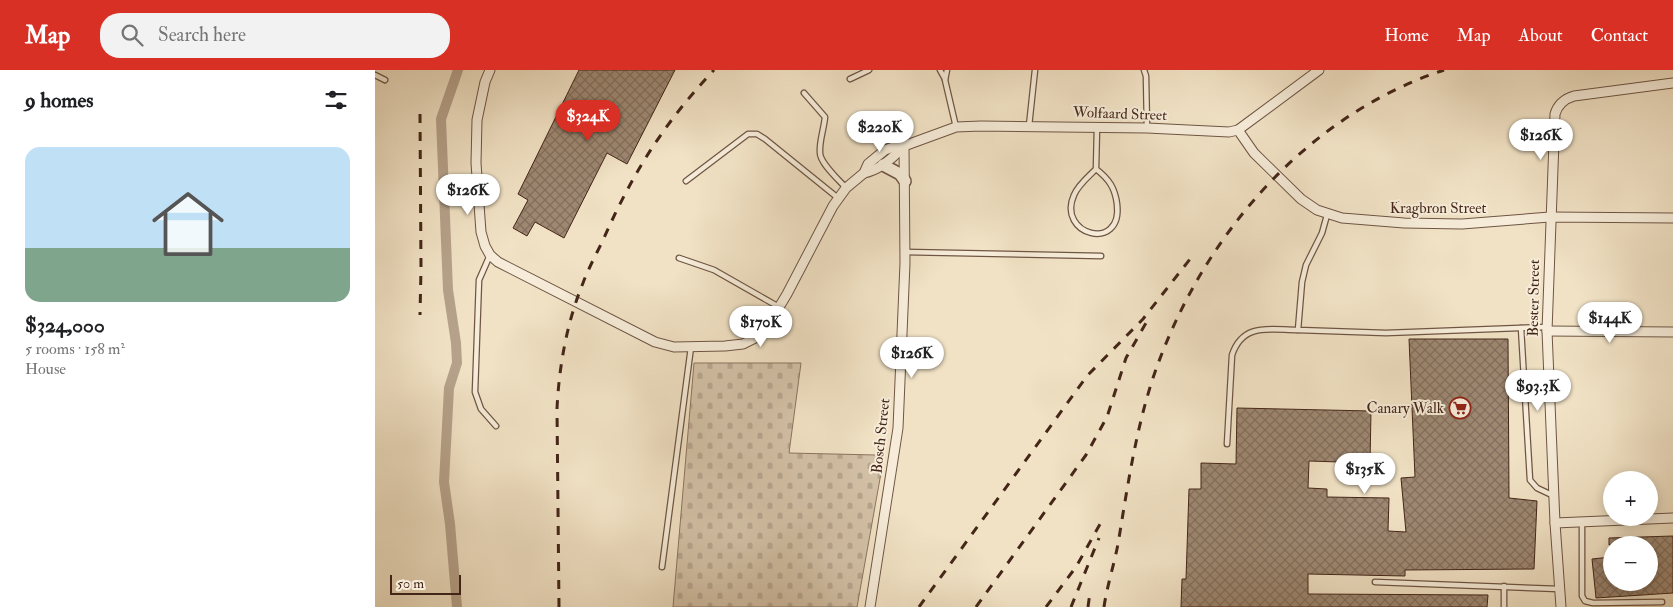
<!DOCTYPE html>
<meta charset="utf-8">
<style>
body{margin:0;font-family:"IM FELL Double Pica",serif;background:#f2f2f2;color:#202124;height:100vh;display:flex;flex-direction:column;font-size:19px;white-space:nowrap}
*{box-sizing:border-box;margin:0}
p{font-size:16px;color:#757577}
.icon{flex:none;width:28px;height:28px;fill:none;stroke:currentColor;stroke-width:2;stroke-linecap:round;stroke-linejoin:round}
.map{position:relative;flex:1;overflow:hidden}
.panel{display:flex;flex-direction:column;background:#fff;width:375px}
.panel>*{flex:none}
.controls{position:absolute;left:1228px;top:401px;display:grid;gap:10px}
.controls a{display:grid;place-items:center;width:55px;height:55px;border-radius:50%;background:#fff;box-shadow:0 2px 12px #0003;font-size:25px}
.scale{position:absolute;left:15px;bottom:12px;width:71px;box-sizing:border-box;padding-left:5px;border:2px solid #442619;border-top:0;font-size:14px;line-height:18px;white-space:nowrap;color:#442619;-webkit-text-stroke:4px #f6ecd9;paint-order:stroke}
.price{position:absolute;translate:-50% -42px;padding:0 11px;border-radius:18px;background:#fff;color:#222;font-size:16px;line-height:32px;filter:drop-shadow(0 1px 2px #0008)}
.price::after{content:'';position:absolute;left:50%;top:30px;width:15px;height:11px;margin-left:-8px;background:inherit;clip-path:polygon(0 0,100% 0,50% 100%)}
.price.active{background:#d93025;color:#fff}
ul{padding:0;list-style:none}
li{display:grid;align-content:center;gap:10px;height:265px;padding:0 25px}
li span{display:grid;place-items:center;height:155px;border-radius:15px;color:#555}
li>.icon{margin-inline-start:auto}
span .icon{width:90px;height:90px;fill:#fffc;stroke-width:1}
li b{font-size:21px}
h2{display:flex;justify-content:space-between;align-items:center;height:60px;padding:0 25px;font-size:21px}
header{display:flex;align-items:center;gap:30px;box-sizing:border-box;height:70px;padding:0 25px;background:#d93025;color:#fff}
header strong{font-size:24px}
nav{display:flex;gap:28px;margin-inline-start:auto;font-size:18px}
.search{width:350px;height:45px;background:#f2f2f2;display:flex;align-items:center;gap:12px;box-sizing:border-box;padding:0 18px;border-radius:20px;color:#757577;font-size:19px}
main{display:flex;flex:1;min-height:0}
.map>svg:first-child{display:block}
.cemetery{fill:url(#cemetery-stones);stroke:#8c7460}
.lines{fill:none;stroke-linecap:round;stroke-linejoin:round}
.canal{stroke:#b6a28b;stroke-width:10}
.building{fill:url(#building-cross-hatch);stroke:#442619}
.service-casing{stroke:#6f5544;stroke-width:7}
.minor-casing{stroke:#6f5544;stroke-width:11}
.tertiary-casing{stroke:#6f5544;stroke-width:14}
.service{stroke:#f6ecd9;stroke-width:4.5}
.minor{stroke:#f6ecd9;stroke-width:9}
.tertiary{stroke:#f6ecd9;stroke-width:11}
.rail{stroke:#442619;stroke-width:3;stroke-dasharray:9 9;stroke-linecap:butt}
.labels{text-anchor:middle;dominant-baseline:central;stroke-width:4;stroke-linejoin:round;paint-order:stroke}
.street-label{font-size:15px;fill:#442619;stroke:#f6ecd9}
.poi-label{font-size:15px;fill:#442619;stroke:#f6ecd9;text-anchor:end}
</style>
<header>
<strong>Map</strong>
<div class="search"><svg class="icon" aria-label="search" viewBox="0 0 24 24"><circle cx="10" cy="10" r="6"/><path d="M15 15l6 6"/></svg>Search here</div>
<nav><a>Home</a><a>Map</a><a>About</a><a>Contact</a></nav>
</header>
<main>
<section class="panel">
<h2>9 homes<svg class="icon" aria-label="filters" viewBox="0 0 24 24"><path d="M4 7h16M4 17h16"/><circle cx="9" cy="7" r="2"/><circle cx="15" cy="17" r="2"/></svg></h2>
<ul>
<li><span style="background:linear-gradient(#bfe0f5 65%,#7fa58c 0)"><svg class="icon" aria-label="home" viewBox="0 0 24 24"><path d="M3 11l9-7 9 7M6 9v11h12V9"/></svg></span><div><b>$324,000</b><p>5 rooms · 158 m²</p><p>House</p></div></li>
</ul>
</section>
<div class="map">
<svg width="1298" height="537" viewBox="0 0 1298 537">
<defs>
<pattern id="cemetery-stones" width="16" height="16" patternUnits="userSpaceOnUse" patternTransform="scale(1.25)"><rect width="16" height="16" fill="#d4c2a8"/><path d="M2 7V4a2 2 0 0 1 4 0v3zM10 15v-3a2 2 0 0 1 4 0v3z" fill="#b7a790"/></pattern>
<pattern id="building-cross-hatch" width="8" height="8" patternUnits="userSpaceOnUse" patternTransform="scale(1.25)"><rect width="8" height="8" fill="#9e8872"/><path d="M0 0l8 8M0 8l8-8" fill="none" stroke="#826f5d"/></pattern>
</defs>
<rect width="100%" height="100%" fill="#f1e2c5"/>
<filter id="stains"><feTurbulence type="fractalNoise" baseFrequency=".004" numOctaves="4"/><feColorMatrix values="0 0 0 0 .2 0 0 0 0 .09 0 0 0 0 .02 0 0 0 .5 -.17"/></filter>
<radialGradient id="worn" r=".72"><stop offset=".6" stop-color="#630" stop-opacity="0"/><stop offset="1" stop-color="#630" stop-opacity=".3"/></radialGradient>
<!-- cemetery -->
<path class="cemetery" d="M319 293H426L414 383 501 385 508 392 482 537H298Z"/>
<g class="lines">
<!-- canal -->
<path class="canal" d="M82 537 75 454 69 412 74 318 82 293 81 273 73 220 66 49 83 0"/>
</g>
<!-- building -->
<g class="building">
<path d="M204 0H300L252 94 232 83 189 168 160 152 152 166 138 158 153 130 143 124Z"/>
<path d="M1034 269H1133L1134 428 1162 431 1159 499 1030 500V506L933 504V524L1113 525 1112 537H806L807 509H811L814 419H826V393L861 394 862 338 996 341 995 393 934 391 933 418 952 419V427L1014 428 1013 461 1031 462 1026 408 1040 407Z"/>
<path d="M1298 466V523L1221 528 1217 489 1236 487V512H1274V475H1234V468Z"/>
</g>
<g class="lines">
<!-- service casing -->
<g class="service-casing">
<g id="service">
<path d="M565 0 570 9"/>
<path d="M572 0 570 10 581 57"/>
<path d="M769 0 771 6 772 58"/>
<path d="M0 5 10 10"/>
<path d="M475 9 494 0"/>
<path d="M429 23 450 47C449 59 444 71 445 83 445 93 464 110 471 118"/>
<path d="M654 56 660 0"/>
<path d="M721 99C734 109 740 118 742 134 748 183 681 165 699 125 703 115 713 107 721 99L722 57"/>
<path d="M311 111 373 64H382L390 69 463 128"/>
<path d="M952 145 947 163 931 195 927 212 923 260 1011 263 1172 257"/>
<path d="M530 182 726 186"/>
<path d="M115 185 104 210 100 322 106 339 121 356"/>
<path d="M304 188 339 200 404 237"/>
<path d="M1146 258 1155 410 1162 418 1179 426"/>
<path d="M852 374 857 285C868 252 895 260 923 260"/>
<path d="M1207 451V526L1210 531 1218 533 1287 532"/>
<path d="M287 497 316 277"/>
<path d="M1000 512 1184 519"/>
<path d="M1129 537V516"/>
</g>
</g>
<!-- minor casing -->
<g class="minor-casing">
<g id="minor">
<path d="M115 0 110 12 102 50 101 93 106 162 110 176 115 185 123 192 280 272 299 277 350 276 368 274 388 264 412 224 458 136 471 118 489 103 493 94 510 80 521 76H529L581 57 606 56 772 58 854 62 863 60 944 0"/>
<path d="M863 60 879 83 926 129 942 140 967 148 1029 153 1087 154 1175 147 1298 148"/>
<path d="M489 103C505 100 518 88 529 76"/>
<path d="M1172 261 1298 262"/>
<path d="M1180 453 1298 448"/>
<path d="M495 537 523 358 530 193 529 76"/>
<path d="M1186 537 1180 453 1172 261 1180 44C1183 34 1189 29 1199 26L1298 13"/>
</g>
</g>
<!-- tertiary casing -->
<g class="tertiary-casing">
<path id="tertiary" d="M508 95 525 104 530 111"/>
</g>
<!-- service -->
<use href="#service" class="service"/>
<!-- minor -->
<use href="#minor" class="minor"/>
<!-- tertiary -->
<use href="#tertiary" class="tertiary"/>
<!-- rail -->
<g class="rail">
<path d="M45 44 46 198 45 245"/>
<path d="M184 537 182 339C184 296 192 252 208 213 214 197 222 183 229 168 258 102 290 52 339 0"/>
<path d="M544 537 712 306 768 249 819 184"/>
<path d="M601 537 711 385 732 347 751 288 771 253"/>
<path d="M671 537 701 497 729 447"/>
<path d="M696 537 724 468"/>
<path d="M713 537 715 522"/>
<path d="M729 537C732 516 739 495 743 474 752 420 760 364 777 311 823 172 927 47 1069 0"/>
</g>
</g>
<!-- icons -->
<defs>
<g id="supermarket-ring" transform="scale(1.125)"><circle r="9.5" fill="#f6ecd9" stroke="#8f2418" stroke-width="1.5"/><path d="M-6-5.5h2.5l.6 2H6L4.5 2H-2.5L-4.4-4H-6ZM-1.5 3.2a1.3 1.3 0 1 0 .1 0ZM3 3.2a1.3 1.3 0 1 0 .1 0Z" fill="#8f2418"/></g>
</defs>
<g fill-rule="evenodd">
<use href="#supermarket-ring" x="1085" y="338"/>
</g>
<g class="labels">
<!-- street labels -->
<g class="street-label">
<text transform="translate(745 44) rotate(2)">Wolfaard Street</text>
<text x="1063" y="138">Kragbron Street</text>
<text transform="translate(1159 228) rotate(-89)">Bester Street</text>
<text transform="translate(506 366) rotate(-84)">Bosch Street</text>
</g>
<!-- poi labels -->
<g class="poi-label">
<text x="1069" y="338">Canary Walk</text>
</g>
</g>
<rect width="100%" height="100%" filter="url(#stains)"/>
<rect width="100%" height="100%" fill="url(#worn)"/>
</svg>
<div class="controls">
<a>+</a>
<a>−</a>
</div>
<div class="scale">50 m</div>
<b class="price active" style="left:213px;top:72px">$324K</b>
<b class="price" style="left:505px;top:83px">$220K</b>
<b class="price" style="left:1166px;top:91px">$126K</b>
<b class="price" style="left:93px;top:146px">$126K</b>
<b class="price" style="left:1235px;top:274px">$144K</b>
<b class="price" style="left:386px;top:278px">$170K</b>
<b class="price" style="left:537px;top:309px">$126K</b>
<b class="price" style="left:1163px;top:342px">$93.3K</b>
<b class="price" style="left:990px;top:425px">$135K</b>
</div>
</main>
